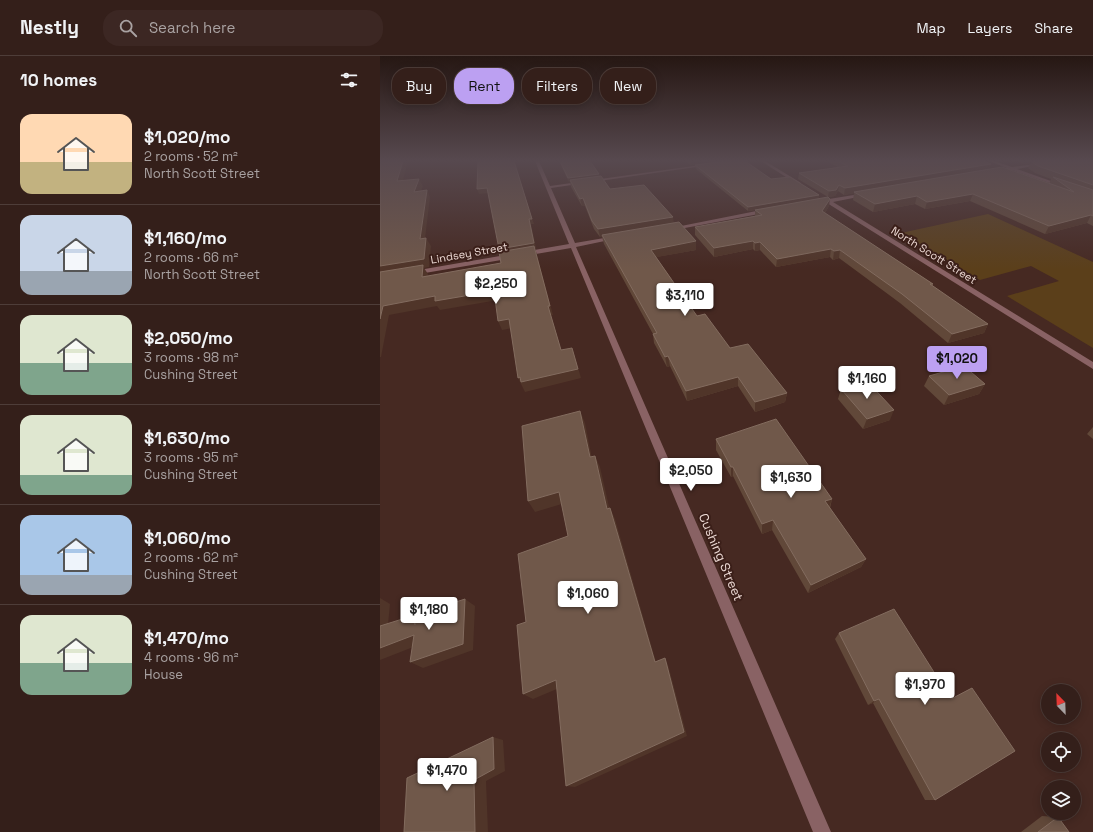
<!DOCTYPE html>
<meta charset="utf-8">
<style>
body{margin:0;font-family:"Space Grotesk",sans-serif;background:#3c2723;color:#f1f3f6;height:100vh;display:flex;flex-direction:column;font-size:15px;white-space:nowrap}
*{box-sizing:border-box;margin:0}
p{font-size:13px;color:#a9a2a2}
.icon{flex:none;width:22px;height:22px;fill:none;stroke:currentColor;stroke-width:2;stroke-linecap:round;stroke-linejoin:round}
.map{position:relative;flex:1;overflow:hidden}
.details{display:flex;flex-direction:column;background:#341f1a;width:380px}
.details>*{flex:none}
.hud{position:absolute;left:12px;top:12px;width:380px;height:36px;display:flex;gap:8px}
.needle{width:26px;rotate:337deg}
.fabs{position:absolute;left:661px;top:628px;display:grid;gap:8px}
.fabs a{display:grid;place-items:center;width:40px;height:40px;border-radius:50%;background:#341f1a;box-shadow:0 2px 10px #0003,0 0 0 1px #4e3d39;font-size:20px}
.price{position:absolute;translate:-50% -34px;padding:0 9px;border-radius:4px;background:#fff;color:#222;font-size:13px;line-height:26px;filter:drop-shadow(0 1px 2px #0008)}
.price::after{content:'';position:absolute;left:50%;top:24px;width:12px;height:9px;margin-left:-6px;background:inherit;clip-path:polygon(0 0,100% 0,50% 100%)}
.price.current{background:#bca0f2;color:#111}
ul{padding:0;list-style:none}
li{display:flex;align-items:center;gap:12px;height:100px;padding:0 20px}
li+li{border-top:1px solid #4e3d39}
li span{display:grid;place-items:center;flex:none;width:112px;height:80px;border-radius:12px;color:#555}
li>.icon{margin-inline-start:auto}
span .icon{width:48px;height:48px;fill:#fffc;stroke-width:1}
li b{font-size:17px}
h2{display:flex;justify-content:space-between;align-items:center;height:48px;padding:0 20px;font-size:17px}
.tag{padding:0 14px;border-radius:16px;background:#341f1a;box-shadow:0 2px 10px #0003,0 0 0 1px #4e3d39;font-size:14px;line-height:36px}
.tag.current{background:#bca0f2;color:#111}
header{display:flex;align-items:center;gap:24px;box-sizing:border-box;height:56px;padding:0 20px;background:#341f1a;border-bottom:1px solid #4e3d39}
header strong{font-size:19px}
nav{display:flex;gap:22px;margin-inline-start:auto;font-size:14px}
.search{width:280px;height:36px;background:#3c2723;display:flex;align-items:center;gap:10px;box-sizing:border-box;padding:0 14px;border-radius:16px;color:#a9a2a2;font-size:15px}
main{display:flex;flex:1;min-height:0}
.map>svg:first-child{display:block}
.green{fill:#5b3f1a}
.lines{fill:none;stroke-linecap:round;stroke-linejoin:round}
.minor{fill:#896264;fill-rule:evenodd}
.wall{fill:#614839}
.shaded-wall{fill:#503529}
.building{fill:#70584a;stroke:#836c5f}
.labels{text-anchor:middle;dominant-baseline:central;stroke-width:4;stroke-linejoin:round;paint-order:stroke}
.far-street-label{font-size:11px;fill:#eddad5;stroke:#3b1f19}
.street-label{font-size:13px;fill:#eddad5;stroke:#3b1f19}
</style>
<header>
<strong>Nestly</strong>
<div class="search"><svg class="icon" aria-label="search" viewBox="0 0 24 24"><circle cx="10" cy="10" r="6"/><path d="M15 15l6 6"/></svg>Search here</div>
<nav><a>Map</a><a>Layers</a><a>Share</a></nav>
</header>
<main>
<section class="details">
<h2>10 homes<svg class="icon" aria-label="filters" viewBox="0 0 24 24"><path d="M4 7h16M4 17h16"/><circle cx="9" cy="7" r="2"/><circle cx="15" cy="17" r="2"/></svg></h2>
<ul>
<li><span style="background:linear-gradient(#ffd9b3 60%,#c2b280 0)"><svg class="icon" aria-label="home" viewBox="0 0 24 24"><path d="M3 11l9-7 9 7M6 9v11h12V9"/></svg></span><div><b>$1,020/mo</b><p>2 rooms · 52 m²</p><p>North Scott Street</p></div></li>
<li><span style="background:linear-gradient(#c9d6e8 70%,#9aa5b1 0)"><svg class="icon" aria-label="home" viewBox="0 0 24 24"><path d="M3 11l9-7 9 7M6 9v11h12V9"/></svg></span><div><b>$1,160/mo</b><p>2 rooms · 66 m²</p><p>North Scott Street</p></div></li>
<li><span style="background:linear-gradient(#dfe7d0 60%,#7fa58c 0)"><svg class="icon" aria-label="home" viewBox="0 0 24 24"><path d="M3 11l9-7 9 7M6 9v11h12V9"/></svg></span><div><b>$2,050/mo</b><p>3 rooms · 98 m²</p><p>Cushing Street</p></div></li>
<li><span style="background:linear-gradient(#dfe7d0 75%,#7fa58c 0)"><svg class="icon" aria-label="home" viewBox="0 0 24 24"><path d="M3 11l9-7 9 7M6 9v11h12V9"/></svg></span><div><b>$1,630/mo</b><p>3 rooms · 95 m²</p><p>Cushing Street</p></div></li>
<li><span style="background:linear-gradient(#a9c7e8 75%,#9aa5b1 0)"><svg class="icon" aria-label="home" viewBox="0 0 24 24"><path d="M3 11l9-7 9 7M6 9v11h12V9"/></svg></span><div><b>$1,060/mo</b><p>2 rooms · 62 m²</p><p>Cushing Street</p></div></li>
<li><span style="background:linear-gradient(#dfe7d0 60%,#7fa58c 0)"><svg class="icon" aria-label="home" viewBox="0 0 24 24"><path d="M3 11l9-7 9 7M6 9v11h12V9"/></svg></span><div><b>$1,470/mo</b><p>4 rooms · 96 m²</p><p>House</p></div></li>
</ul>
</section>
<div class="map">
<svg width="713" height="776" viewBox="0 0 713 776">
<rect width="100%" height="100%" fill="#462922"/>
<!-- green -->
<path class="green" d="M608 158 713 206V292L627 240 679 225 651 210 600 224 521 177Z"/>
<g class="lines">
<!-- minor -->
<g class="minor">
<path d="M155 105H159L170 130 328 108 330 109 171 132 195 187 236 180 239 182 196 191 451 776H433L191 192 33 219 30 217 33 215 189 188Z"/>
<path d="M381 105H385L421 127 417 128Z"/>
<path d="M609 105H614L632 111 679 105 637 113 685 130 681 131 632 114 614 116V114L627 112Z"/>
<path d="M486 137 488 139 453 146 713 306V313L447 147 437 148 435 147 444 144 443 143 445 142 449 143Z"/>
<path d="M387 153 390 155 389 156 289 175 286 173Z"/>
</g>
</g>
<!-- wall -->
<g class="wall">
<path d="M179 105H210L219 118V120L230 133 294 167 316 194 276 201 317 260 350 292 407 337 405 346 375 356 358 330 307 345 290 310 287 311 274 287 273 278 224 188 222 181H220L214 173 205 150H202L191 131 190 126H189Z"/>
<path d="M305 105H365L391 123 439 139V143L449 150 445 157 553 228 552 230 608 268 604 277 568 287 520 247 459 202 453 204 450 201 396 211 380 194 375 195 373 193 334 201 315 179V171L375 160V154L368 155 316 113 315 109 342 105 311 109Z"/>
<path d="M446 105H603L611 108 609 113 669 128 671 123 655 117 648 112 651 107 643 108 638 105H687L689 106 713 105V170L707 167 665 178 590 145 545 153 535 148 493 156 473 144 474 137 464 139 458 135 455 140 448 141 418 123 419 117 458 111Z"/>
<path d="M549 320 605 328 599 338 564 349 544 330Z"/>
<path d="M461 333 510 364 483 373 458 343Z"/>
<path d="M713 371V383L707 378Z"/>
<path d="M336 383 452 443 450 452 486 503 481 511 428 537 392 474 382 478 353 420 351 421 336 394Z"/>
<path d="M459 577 571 643 592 632 555 744H545L493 647 488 649 455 583Z"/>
<path d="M662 760 678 761 689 776H641Z"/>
</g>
<!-- shaded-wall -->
<g class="shaded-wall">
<path d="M23 105H28L21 132 17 125Z"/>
<path d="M134 105 154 168H151L156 192H155L157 199 173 259H171L184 304 121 198 119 193Z"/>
<path d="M311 105H348L311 109Z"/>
<path d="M644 105H669L652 106 651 107 643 108Z"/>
<path d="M611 108 609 114 464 139 465 132Z"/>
<path d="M219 118 220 122 190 124V126H189L188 122Z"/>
<path d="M39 123 43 130 38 143 34 136Z"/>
<path d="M459 129 458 135 455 140 448 141 449 135Z"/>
<path d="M107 132 109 137 99 138 97 133Z"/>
<path d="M47 134 50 141 44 191 40 183Z"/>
<path d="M593 138 590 145 545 153 547 146Z"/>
<path d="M439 139V143L368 155V151Z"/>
<path d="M537 140 535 148 493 156 495 148Z"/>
<path d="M203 142 205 150H202L200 143Z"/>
<path d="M450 143 449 150 441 163 442 155Z"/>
<path d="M711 159 707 167 665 178 669 170Z"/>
<path d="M293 161 294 168 222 179V181H220L218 173Z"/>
<path d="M46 182 51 190 49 211 44 212 48 218 47 229 0 219V210Z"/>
<path d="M316 185V194L272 202 271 194Z"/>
<path d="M373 185V193L334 201V192Z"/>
<path d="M380 186V194L375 195V187Z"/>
<path d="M451 193 450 201 396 211 397 203Z"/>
<path d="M460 194 459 202 453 204 454 195Z"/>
<path d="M114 235 118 244 60 254 57 250 9 259 1 301H0V263L3 250 55 240Z"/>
<path d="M129 263 133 272 122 274 118 265Z"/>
<path d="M608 268 604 277 568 287 572 278Z"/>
<path d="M192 292 195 301 201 322 145 336 138 322Z"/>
<path d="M288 300 290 310 287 311 285 301Z"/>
<path d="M358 321V330L307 345 306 335Z"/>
<path d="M605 328 599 338 564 349 569 339Z"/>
<path d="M407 337 405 346 375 356V346Z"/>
<path d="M514 354 510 364 483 373 487 363Z"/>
<path d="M200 355 205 367 214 413 210 401Z"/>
<path d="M215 400 220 411 232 464 227 453Z"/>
<path d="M351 411H353V420L351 421Z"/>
<path d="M179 436 185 447 155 456 148 445Z"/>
<path d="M452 443 449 452 445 445Z"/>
<path d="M230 452 235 463 278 613 275 606Z"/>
<path d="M393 464 392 474 382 478V468Z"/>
<path d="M486 503 481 511 428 537 431 529Z"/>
<path d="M0 542 10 548 7 579 0 576Z"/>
<path d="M85 543 95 550 93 594 43 612 30 606Z"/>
<path d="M32 560 44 567 35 569Z"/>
<path d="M34 579 46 586 0 604V592Z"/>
<path d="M285 602 288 609 307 680 195 731 186 730Z"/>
<path d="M176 624 184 630 153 643 143 638Z"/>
<path d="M499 643 493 647 488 649 494 645Z"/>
<path d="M113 681 123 684 125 715 106 725 108 776H95L94 724Z"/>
</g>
<!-- building -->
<g class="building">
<path d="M0 105H23L17 125 39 123 34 136 47 134 40 183 46 182 44 203 0 210Z"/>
<path d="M98 105H134L152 163H149L154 187 119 193 107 132 97 133Z"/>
<path d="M180 105H210L219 118 188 122Z"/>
<path d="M347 105H365L391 123 410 121 439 139 368 151 315 109Z"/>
<path d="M457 105H603L611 108 465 132 459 129 456 134 449 135 419 117 468 110Z"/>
<path d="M656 105H687L689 106 694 105H713V129L658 110 652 106Z"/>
<path d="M622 111 694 136 673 121 713 134V160L711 159 669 170 593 138 547 146 537 140 495 148 474 136Z"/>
<path d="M221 120 230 133 264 129 293 161 218 173 212 165 203 142 200 143 190 124Z"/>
<path d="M448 141 450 143 442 155 553 228H550L608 268 572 278 522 238 460 194 454 195 451 193 397 203 380 186 375 187 373 185 334 192 315 171 382 159 375 154Z"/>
<path d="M299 166 316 185 271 194 317 260 325 258 350 292 368 288 407 337 375 346 358 321 306 335 288 300 285 301 273 278 277 277 222 179Z"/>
<path d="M154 190 170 250H168L181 294 192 292 198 313 141 326 140 321 138 322 129 263 118 265 114 235 55 245V240L3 250 0 263V216L43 209 42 221 121 207 119 196Z"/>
<path d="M584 310 605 328 569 339 549 320Z"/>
<path d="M487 325 514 354 487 363 461 333Z"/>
<path d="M200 355 210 401 215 400 227 453 230 452 275 606 285 602 304 676 186 730 176 624 143 638 137 569 146 566 138 498 188 480 179 436 148 445 142 370Z"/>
<path d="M396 363 452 443 445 445 486 503 431 529 393 464 382 468 353 411H351L336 383Z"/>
<path d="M85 543 83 588 30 606 34 579 0 592V570L32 560 35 569 36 559Z"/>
<path d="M514 553 571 643 592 632 635 695 555 744 499 643 494 645 459 577Z"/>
<path d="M113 681 114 713 94 724 95 776H24L27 722Z"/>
<path d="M678 761 689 776H658Z"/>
</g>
<!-- sky -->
<linearGradient id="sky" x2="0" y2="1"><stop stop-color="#261713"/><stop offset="0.49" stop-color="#57494f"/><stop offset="1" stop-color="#57494f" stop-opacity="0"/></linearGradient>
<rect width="713" height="213" fill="url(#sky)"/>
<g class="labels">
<!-- far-street labels -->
<g class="far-street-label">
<text transform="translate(89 197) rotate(-10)">Lindsey Street</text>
<text transform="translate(554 199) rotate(32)">North Scott Street</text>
</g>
<!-- street labels -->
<g class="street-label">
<text transform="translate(341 501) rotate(67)">Cushing Street</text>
</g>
</g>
</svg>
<div class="fabs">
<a><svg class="needle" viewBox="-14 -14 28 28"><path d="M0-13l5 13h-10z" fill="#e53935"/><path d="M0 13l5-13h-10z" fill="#a9a2a2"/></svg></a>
<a><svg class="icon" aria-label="locate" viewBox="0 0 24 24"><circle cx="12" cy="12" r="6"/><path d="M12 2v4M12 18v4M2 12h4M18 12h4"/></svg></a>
<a><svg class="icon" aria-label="layers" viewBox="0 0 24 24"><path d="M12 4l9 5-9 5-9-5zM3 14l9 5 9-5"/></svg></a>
</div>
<b class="price" style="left:116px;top:249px">$2,250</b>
<b class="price" style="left:305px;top:261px">$3,110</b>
<b class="price current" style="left:577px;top:324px">$1,020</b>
<b class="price" style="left:487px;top:344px">$1,160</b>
<b class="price" style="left:311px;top:436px">$2,050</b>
<b class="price" style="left:411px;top:443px">$1,630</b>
<b class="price" style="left:208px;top:559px">$1,060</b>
<b class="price" style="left:49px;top:575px">$1,180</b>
<b class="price" style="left:545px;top:650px">$1,970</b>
<b class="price" style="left:67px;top:736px">$1,470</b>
<div class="hud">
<a class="tag">Buy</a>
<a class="tag current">Rent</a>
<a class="tag">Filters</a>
<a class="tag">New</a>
</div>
</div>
</main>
